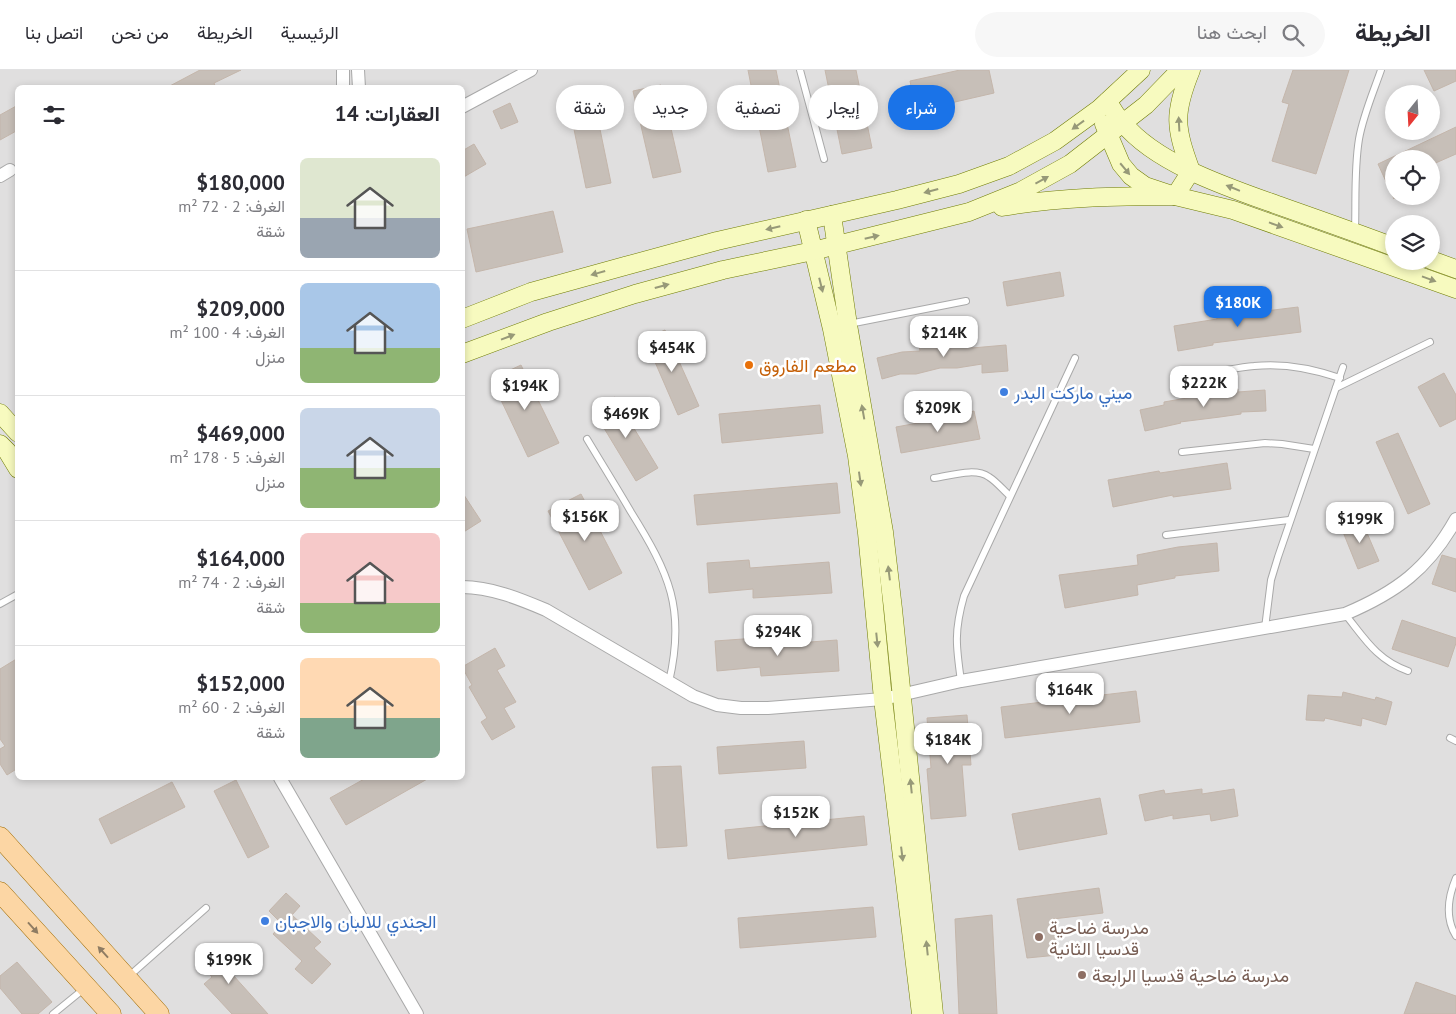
<!DOCTYPE html>
<html lang="ar">
<meta charset="utf-8">
<style>
body{margin:0;font-family:"PT Sans",Vazirmatn,sans-serif;background:#f7f7f7;color:#2b2b33;direction:rtl;height:100vh;display:flex;flex-direction:column;font-size:19px;white-space:nowrap}
*{box-sizing:border-box;margin:0}
p{font-size:16px;color:#7c7c81}
.icon{flex:none;width:28px;height:28px;fill:none;stroke:currentColor;stroke-width:2;stroke-linecap:round;stroke-linejoin:round}
.map{position:relative;flex:1;overflow:hidden;direction:ltr}
.details{position:absolute;left:15px;top:15px;width:450px;height:695px;display:flex;flex-direction:column;background:#fff;border-radius:8px;box-shadow:0 2px 8px #0003;direction:rtl}
.details>*{flex:none}
.hud{position:absolute;left:480px;top:15px;width:475px;height:45px;direction:rtl;display:flex;gap:10px}
.needle{width:32px;rotate:198deg}
.tools{position:absolute;left:1385px;top:15px;display:grid;gap:10px}
.tools a{display:grid;place-items:center;width:55px;height:55px;border-radius:50%;background:#fff;box-shadow:0 2px 8px #0003;font-size:25px}
.price{position:absolute;translate:-50% -42px;padding:0 11px;border-radius:10px;background:#fff;color:#222;font-size:16px;line-height:32px;filter:drop-shadow(0 1px 2px #0008)}
.price::after{content:'';position:absolute;left:50%;top:30px;width:15px;height:11px;margin-left:-8px;background:inherit;clip-path:polygon(0 0,100% 0,50% 100%)}
.price.current{background:#1a73e8;color:#fff}
ul{padding:0;list-style:none}
li{display:flex;align-items:center;gap:15px;height:125px;padding:0 25px}
li+li{border-top:1px solid #e1e1e2}
li span{display:grid;place-items:center;flex:none;width:140px;height:100px;border-radius:8px;color:#555}
li>.icon{margin-inline-start:auto}
span .icon{width:60px;height:60px;fill:#fffc;stroke-width:1}
li b{font-size:21px}
h2{display:flex;justify-content:space-between;align-items:center;height:60px;padding:0 25px;font-size:21px}
.tag{padding:0 18px;border-radius:22px;background:#fff;box-shadow:0 2px 8px #0003;font-size:18px;line-height:45px}
.tag.current{background:#1a73e8;color:#fff}
header{display:flex;align-items:center;gap:30px;box-sizing:border-box;height:70px;padding:0 25px;background:#fff;border-bottom:1px solid #e1e1e2}
header strong{font-size:24px}
nav{display:flex;gap:28px;margin-inline-start:auto;font-size:18px}
.search{width:350px;height:45px;background:#f7f7f7;display:flex;align-items:center;gap:12px;box-sizing:border-box;padding:0 18px;border-radius:28px;color:#7c7c81;font-size:19px}
.map>svg:first-child{display:block}
.residential{fill:#e0dfdf;fill-rule:evenodd}
.building{fill:#c7bfb8;stroke:#c4b6ab}
.lines{fill:none;stroke-linecap:round;stroke-linejoin:round}
.lane-casing{stroke:#a9a9a9;stroke-width:8}
.street-casing{stroke:#a9a9a9;stroke-width:14}
.secondary-casing{stroke:#707d05;stroke-width:19}
.primary-casing{stroke:#a06b00;stroke-width:21}
.lane{stroke:#fff;stroke-width:6}
.street{stroke:#fff;stroke-width:12}
.secondary{stroke:#f7fabf;stroke-width:18}
.primary{stroke:#fcd6a4;stroke-width:20}
.oneway{fill:#979978}
.oneway2{fill:#8f7c63}
.food-dot{fill:#e8710a;stroke:#fff;stroke-width:2}
.shop-dot{fill:#3f7fe0;stroke:#fff;stroke-width:2}
.education-dot{fill:#8d6e63;stroke:#fff;stroke-width:2}
.labels{text-anchor:middle;dominant-baseline:central;stroke-width:5;stroke-linejoin:round;paint-order:stroke}
.food-label{font-size:18px;fill:#c56008;stroke:#fff;text-anchor:start}
.shop-label{font-size:18px;fill:#366cbe;stroke:#fff;text-anchor:start}
.education-label{font-size:18px;fill:#785e54;stroke:#fff;text-anchor:start}
</style>
<header>
<strong>الخريطة</strong>
<div class="search"><svg class="icon" aria-label="search" viewBox="0 0 24 24"><circle cx="10" cy="10" r="6"/><path d="M15 15l6 6"/></svg>ابحث هنا</div>
<nav><a>الرئيسية</a><a>الخريطة</a><a>من نحن</a><a>اتصل بنا</a></nav>
</header>
<div class="map">
<svg width="1456" height="944" viewBox="0 0 1456 944">
<rect width="100%" height="100%" fill="#f2efe9"/>
<!-- residential -->
<path class="residential" d="M0 0H1456V944H0ZM18 18H462V708H18ZM1394 24H1431V61H1394ZM1394 89H1431V126H1394ZM1394 154H1431V191H1394Z"/>
<!-- building -->
<g class="building">
<path d="M200 0H241L214 13 216 18H166Z"/>
<path d="M748 0H776L796 97 768 102Z"/>
<path d="M825 0H856L872 78 842 84Z"/>
<path d="M960 0H989L994 23 916 41 910 11Z"/>
<path d="M1293 0H1349L1316 104 1272 91 1289 34 1282 32Z"/>
<path d="M1424 0H1456V11L1434 21Z"/>
<path d="M661 15 681 102 653 108 633 21Z"/>
<path d="M594 30 611 113 586 118 569 35Z"/>
<path d="M510 33 518 52 501 59 493 41Z"/>
<path d="M18 35V60L0 70V45Z"/>
<path d="M1456 57V84L1431 95V89H1394V129L1378 94Z"/>
<path d="M474 74 486 94 462 108V81Z"/>
<path d="M553 141 563 182 476 202 467 159Z"/>
<path d="M1060 202 1064 226 1007 236 1003 212Z"/>
<path d="M1298 237 1301 262 1213 273V275L1178 281 1174 256 1217 249V247Z"/>
<path d="M665 260 699 336 678 345 645 269Z"/>
<path d="M931 268 932 271 971 269 972 278 1006 275 1008 301 982 303V294L957 298H940L916 304H900L882 309 877 288 902 282 920 281 918 271Z"/>
<path d="M521 295 559 373 528 387 491 309Z"/>
<path d="M1444 303 1456 325V349L1440 357 1418 317Z"/>
<path d="M1238 319V322L1265 320 1266 341 1241 342V344L1220 347 1180 352 1181 353 1145 361 1140 340 1164 335V332L1204 325V323Z"/>
<path d="M615 327 658 398 636 411 593 340Z"/>
<path d="M820 335 823 363 722 373 719 344Z"/>
<path d="M974 341 980 369 901 383 896 357 951 347Z"/>
<path d="M1398 363 1430 434 1408 444 1376 372Z"/>
<path d="M1227 393 1231 419 1173 427V425L1113 437 1108 410 1159 401 1160 403Z"/>
<path d="M837 413 840 443 697 455 694 425Z"/>
<path d="M462 422 481 451 462 463Z"/>
<path d="M581 424 622 503 589 520 548 441Z"/>
<path d="M1361 449 1379 491 1358 499 1341 457Z"/>
<path d="M1217 473 1219 501 1175 506V508L1137 515 1138 525 1065 538 1059 505 1138 495 1137 485 1178 477Z"/>
<path d="M1442 485 1456 489V522L1432 514Z"/>
<path d="M749 490 750 498 829 492 832 523 753 528V519L709 523 707 493Z"/>
<path d="M1402 550 1456 568V573L1448 597 1392 579Z"/>
<path d="M757 568V576L837 570 839 601 761 606 760 597 717 601 715 571Z"/>
<path d="M495 578 505 596 497 600 516 632 504 638 515 657 492 670 481 652 487 648 469 617 472 615 462 597Z"/>
<path d="M18 588V698L7 705 0 694V679L5 676 0 669V599Z"/>
<path d="M1136 621 1140 652 1005 668 1001 637Z"/>
<path d="M1343 622 1375 630 1376 627 1392 632 1386 655 1362 648 1361 656 1325 648 1324 651 1306 650 1308 625 1342 627Z"/>
<path d="M967 645 971 695H962L966 746 931 749 927 699 931 698 927 648Z"/>
<path d="M804 671 806 698 719 704 717 677Z"/>
<path d="M681 696 687 776 657 778 652 697Z"/>
<path d="M366 708H429L346 755 330 728Z"/>
<path d="M236 710 269 777 248 788 214 721Z"/>
<path d="M172 712 185 737 111 774 99 749Z"/>
<path d="M1202 719V724L1234 719 1238 746 1211 751 1210 744 1173 749V745L1145 751 1139 725 1164 720 1165 724Z"/>
<path d="M1100 728 1107 764 1019 780 1012 744Z"/>
<path d="M864 746 867 775 728 789 725 760Z"/>
<path d="M1099 818 1103 843 1053 849 1058 885 1027 888 1017 829Z"/>
<path d="M286 823 300 836 292 845 321 872 314 878 331 894 312 914 295 899 302 891 273 864 282 854 269 841Z"/>
<path d="M873 837 876 867 740 878 738 848Z"/>
<path d="M992 845 997 944H959L955 849Z"/>
<path d="M221 874 233 888 224 895 268 944H232L204 914 212 907 200 893Z"/>
<path d="M17 892 52 932 38 944H22L0 918V906Z"/>
<path d="M1416 912 1456 926V944H1404Z"/>
</g>
<g class="lines">
<!-- lane casing -->
<g class="lane-casing">
<g id="lane">
<path d="M800 0 824 89"/>
<path d="M1355 161C1356 131 1354 99 1359 69 1363 46 1373 23 1381 0"/>
<path d="M849 254 966 231"/>
<path d="M1215 302C1228 300 1241 297 1254 296 1282 293 1314 299 1340 308"/>
<path d="M1336 318 1430 272"/>
<path d="M587 369C602 394 617 418 631 442 669 503 686 539 669 612"/>
<path d="M1182 382 1265 373 1282 374 1314 379"/>
<path d="M934 408C950 406 975 397 989 407 997 412 1003 420 1010 426"/>
<path d="M1166 465 1289 450"/>
<path d="M0 534 18 524"/>
<path d="M1345 544C1365 569 1377 590 1408 601"/>
<path d="M1265 558 1271 510 1278 487 1343 297"/>
<path d="M961 611C956 576 954 561 964 526L1075 288"/>
<path d="M1450 668 1456 671"/>
<path d="M1456 808C1448 827 1445 848 1456 866"/>
<path d="M128 907 206 838"/>
<path d="M53 944 85 918"/>
</g>
</g>
<!-- street casing -->
<g class="street-casing">
<g id="street">
<path d="M358 0 359 18"/>
<path d="M343 18V0"/>
<path d="M462 37 531 0"/>
<path d="M0 106 10 100"/>
<path d="M462 517C491 517 520 529 546 540L693 626 717 635 741 638H768L883 629 961 611 1345 544C1397 522 1428 499 1456 449"/>
<path d="M280 708 417 944"/>
</g>
</g>
<!-- secondary casing -->
<g class="secondary-casing">
<g id="secondary">
<path d="M1108 31C1112 39 1117 47 1123 53 1157 95 1233 119 1283 137 1320 150 1357 163 1394 177"/>
<path d="M1104 54 1121 94 1131 106 1145 116 1175 126 1233 140 1456 219"/>
<path d="M1002 137C1059 127 1117 126 1175 126L1191 101C1175 57 1173 44 1191 0"/>
<path d="M832 145 848 255 884 462 893 539 934 944"/>
<path d="M806 150 832 259 857 386 867 463 883 629 921 944"/>
<path d="M1431 190 1456 199"/>
<path d="M462 249 531 222 625 196 717 171 897 130 959 114 1009 96 1055 71 1099 39 1141 0"/>
<path d="M462 284 548 252 635 224 723 200 813 181 969 142 1021 121 1070 94 1146 35 1180 0"/>
<path d="M0 343 18 363"/>
<path d="M0 374 7 381 18 399"/>
</g>
</g>
<!-- primary casing -->
<g class="primary-casing">
<g id="primary">
<path d="M0 767 159 944"/>
<path d="M0 822 111 944"/>
</g>
</g>
<!-- lane -->
<use href="#lane" class="lane"/>
<!-- street -->
<use href="#street" class="street"/>
<!-- secondary -->
<use href="#secondary" class="secondary"/>
<!-- primary -->
<use href="#primary" class="primary"/>
</g>
<!-- one-way arrows -->
<defs><path id="oneway-solid" d="M-6-.8H1V-3.2L6.5 0L1 3.2V.8H-6Z" transform="scale(1.25)"/></defs>
<g class="oneway">
<use href="#oneway-solid" transform="translate(1179 54) rotate(-93)"/>
<use href="#oneway-solid" transform="translate(1078 55) rotate(144)"/>
<use href="#oneway-solid" transform="translate(1125 99) rotate(50)"/>
<use href="#oneway-solid" transform="translate(1042 110) rotate(-29)"/>
<use href="#oneway-solid" transform="translate(1233 118) rotate(-158)"/>
<use href="#oneway-solid" transform="translate(931 121) rotate(165)"/>
<use href="#oneway-solid" transform="translate(1276 155) rotate(20)"/>
<use href="#oneway-solid" transform="translate(773 158) rotate(167)"/>
<use href="#oneway-solid" transform="translate(872 167) rotate(-13)"/>
<use href="#oneway-solid" transform="translate(598 203) rotate(164)"/>
<use href="#oneway-solid" transform="translate(1429 209) rotate(20)"/>
<use href="#oneway-solid" transform="translate(821 215) rotate(76)"/>
<use href="#oneway-solid" transform="translate(662 216) rotate(-15)"/>
<use href="#oneway-solid" transform="translate(508 267) rotate(-21)"/>
<use href="#oneway-solid" transform="translate(863 342) rotate(-100)"/>
<use href="#oneway-solid" transform="translate(860 409) rotate(82)"/>
<use href="#oneway-solid" transform="translate(889 503) rotate(-97)"/>
<use href="#oneway-solid" transform="translate(877 570) rotate(84)"/>
<use href="#oneway-solid" transform="translate(911 716) rotate(-96)"/>
<use href="#oneway-solid" transform="translate(902 784) rotate(83)"/>
<use href="#oneway-solid" transform="translate(927 878) rotate(-96)"/>
</g>
<g class="oneway2">
<use href="#oneway-solid" transform="translate(33 858) rotate(48)"/>
<use href="#oneway-solid" transform="translate(103 882) rotate(-132)"/>
</g>
<!-- markers -->
<circle class="food-dot" cx="749" cy="295" r="5"/>
<g class="shop-dot">
<circle cx="1004" cy="322" r="5"/>
<circle cx="265" cy="851" r="5"/>
</g>
<g class="education-dot">
<circle cx="1039" cy="867" r="5"/>
<circle cx="1082" cy="905" r="5"/>
</g>
<g class="labels">
<!-- food labels -->
<g class="food-label">
<text x="759" y="295">مطعم الفاروق</text>
</g>
<!-- shop labels -->
<g class="shop-label">
<text x="1014" y="322">ميني ماركت البدر</text>
<text x="275" y="851">الجندي للالبان والاجبان</text>
</g>
<!-- education labels -->
<g class="education-label">
<text x="1049" y="857">مدرسة ضاحية<tspan x="1049" dy="21">قدسيا الثانية</tspan></text>
<text x="1092" y="905">مدرسة ضاحية قدسيا الرابعة</text>
</g>
</g>
</svg>
<div class="tools">
<a><svg class="needle" viewBox="-14 -14 28 28"><path d="M0-13l5 13h-10z" fill="#e53935"/><path d="M0 13l5-13h-10z" fill="#7c7c81"/></svg></a>
<a><svg class="icon" aria-label="locate" viewBox="0 0 24 24"><circle cx="12" cy="12" r="6"/><path d="M12 2v4M12 18v4M2 12h4M18 12h4"/></svg></a>
<a><svg class="icon" aria-label="layers" viewBox="0 0 24 24"><path d="M12 4l9 5-9 5-9-5zM3 14l9 5 9-5"/></svg></a>
</div>
<b class="price current" style="left:1238px;top:258px">$180K</b>
<b class="price" style="left:944px;top:288px">$214K</b>
<b class="price" style="left:672px;top:303px">$454K</b>
<b class="price" style="left:1204px;top:338px">$222K</b>
<b class="price" style="left:525px;top:341px">$194K</b>
<b class="price" style="left:938px;top:363px">$209K</b>
<b class="price" style="left:626px;top:369px">$469K</b>
<b class="price" style="left:585px;top:472px">$156K</b>
<b class="price" style="left:1360px;top:474px">$199K</b>
<b class="price" style="left:778px;top:587px">$294K</b>
<b class="price" style="left:1070px;top:645px">$164K</b>
<b class="price" style="left:948px;top:695px">$184K</b>
<b class="price" style="left:796px;top:768px">$152K</b>
<b class="price" style="left:229px;top:915px">$199K</b>
<div class="hud">
<a class="tag current">شراء</a>
<a class="tag">إيجار</a>
<a class="tag">تصفية</a>
<a class="tag">جديد</a>
<a class="tag">شقة</a>
</div>
<section class="details">
<h2>العقارات: 14<svg class="icon" aria-label="filters" viewBox="0 0 24 24"><path d="M4 7h16M4 17h16"/><circle cx="9" cy="7" r="2"/><circle cx="15" cy="17" r="2"/></svg></h2>
<ul>
<li><span style="background:linear-gradient(#dfe7d0 60%,#9aa5b1 0)"><svg class="icon" aria-label="home" viewBox="0 0 24 24"><path d="M3 11l9-7 9 7M6 9v11h12V9"/></svg></span><div><b>$180,000</b><p>الغرف: 2 · 72 m²</p><p>شقة</p></div></li>
<li><span style="background:linear-gradient(#a9c7e8 65%,#8fb573 0)"><svg class="icon" aria-label="home" viewBox="0 0 24 24"><path d="M3 11l9-7 9 7M6 9v11h12V9"/></svg></span><div><b>$209,000</b><p>الغرف: 4 · 100 m²</p><p>منزل</p></div></li>
<li><span style="background:linear-gradient(#c9d6e8 60%,#8fb573 0)"><svg class="icon" aria-label="home" viewBox="0 0 24 24"><path d="M3 11l9-7 9 7M6 9v11h12V9"/></svg></span><div><b>$469,000</b><p>الغرف: 5 · 178 m²</p><p>منزل</p></div></li>
<li><span style="background:linear-gradient(#f6c9c9 70%,#8fb573 0)"><svg class="icon" aria-label="home" viewBox="0 0 24 24"><path d="M3 11l9-7 9 7M6 9v11h12V9"/></svg></span><div><b>$164,000</b><p>الغرف: 2 · 74 m²</p><p>شقة</p></div></li>
<li><span style="background:linear-gradient(#ffd9b3 60%,#7fa58c 0)"><svg class="icon" aria-label="home" viewBox="0 0 24 24"><path d="M3 11l9-7 9 7M6 9v11h12V9"/></svg></span><div><b>$152,000</b><p>الغرف: 2 · 60 m²</p><p>شقة</p></div></li>
</ul>
</section>
</div>
